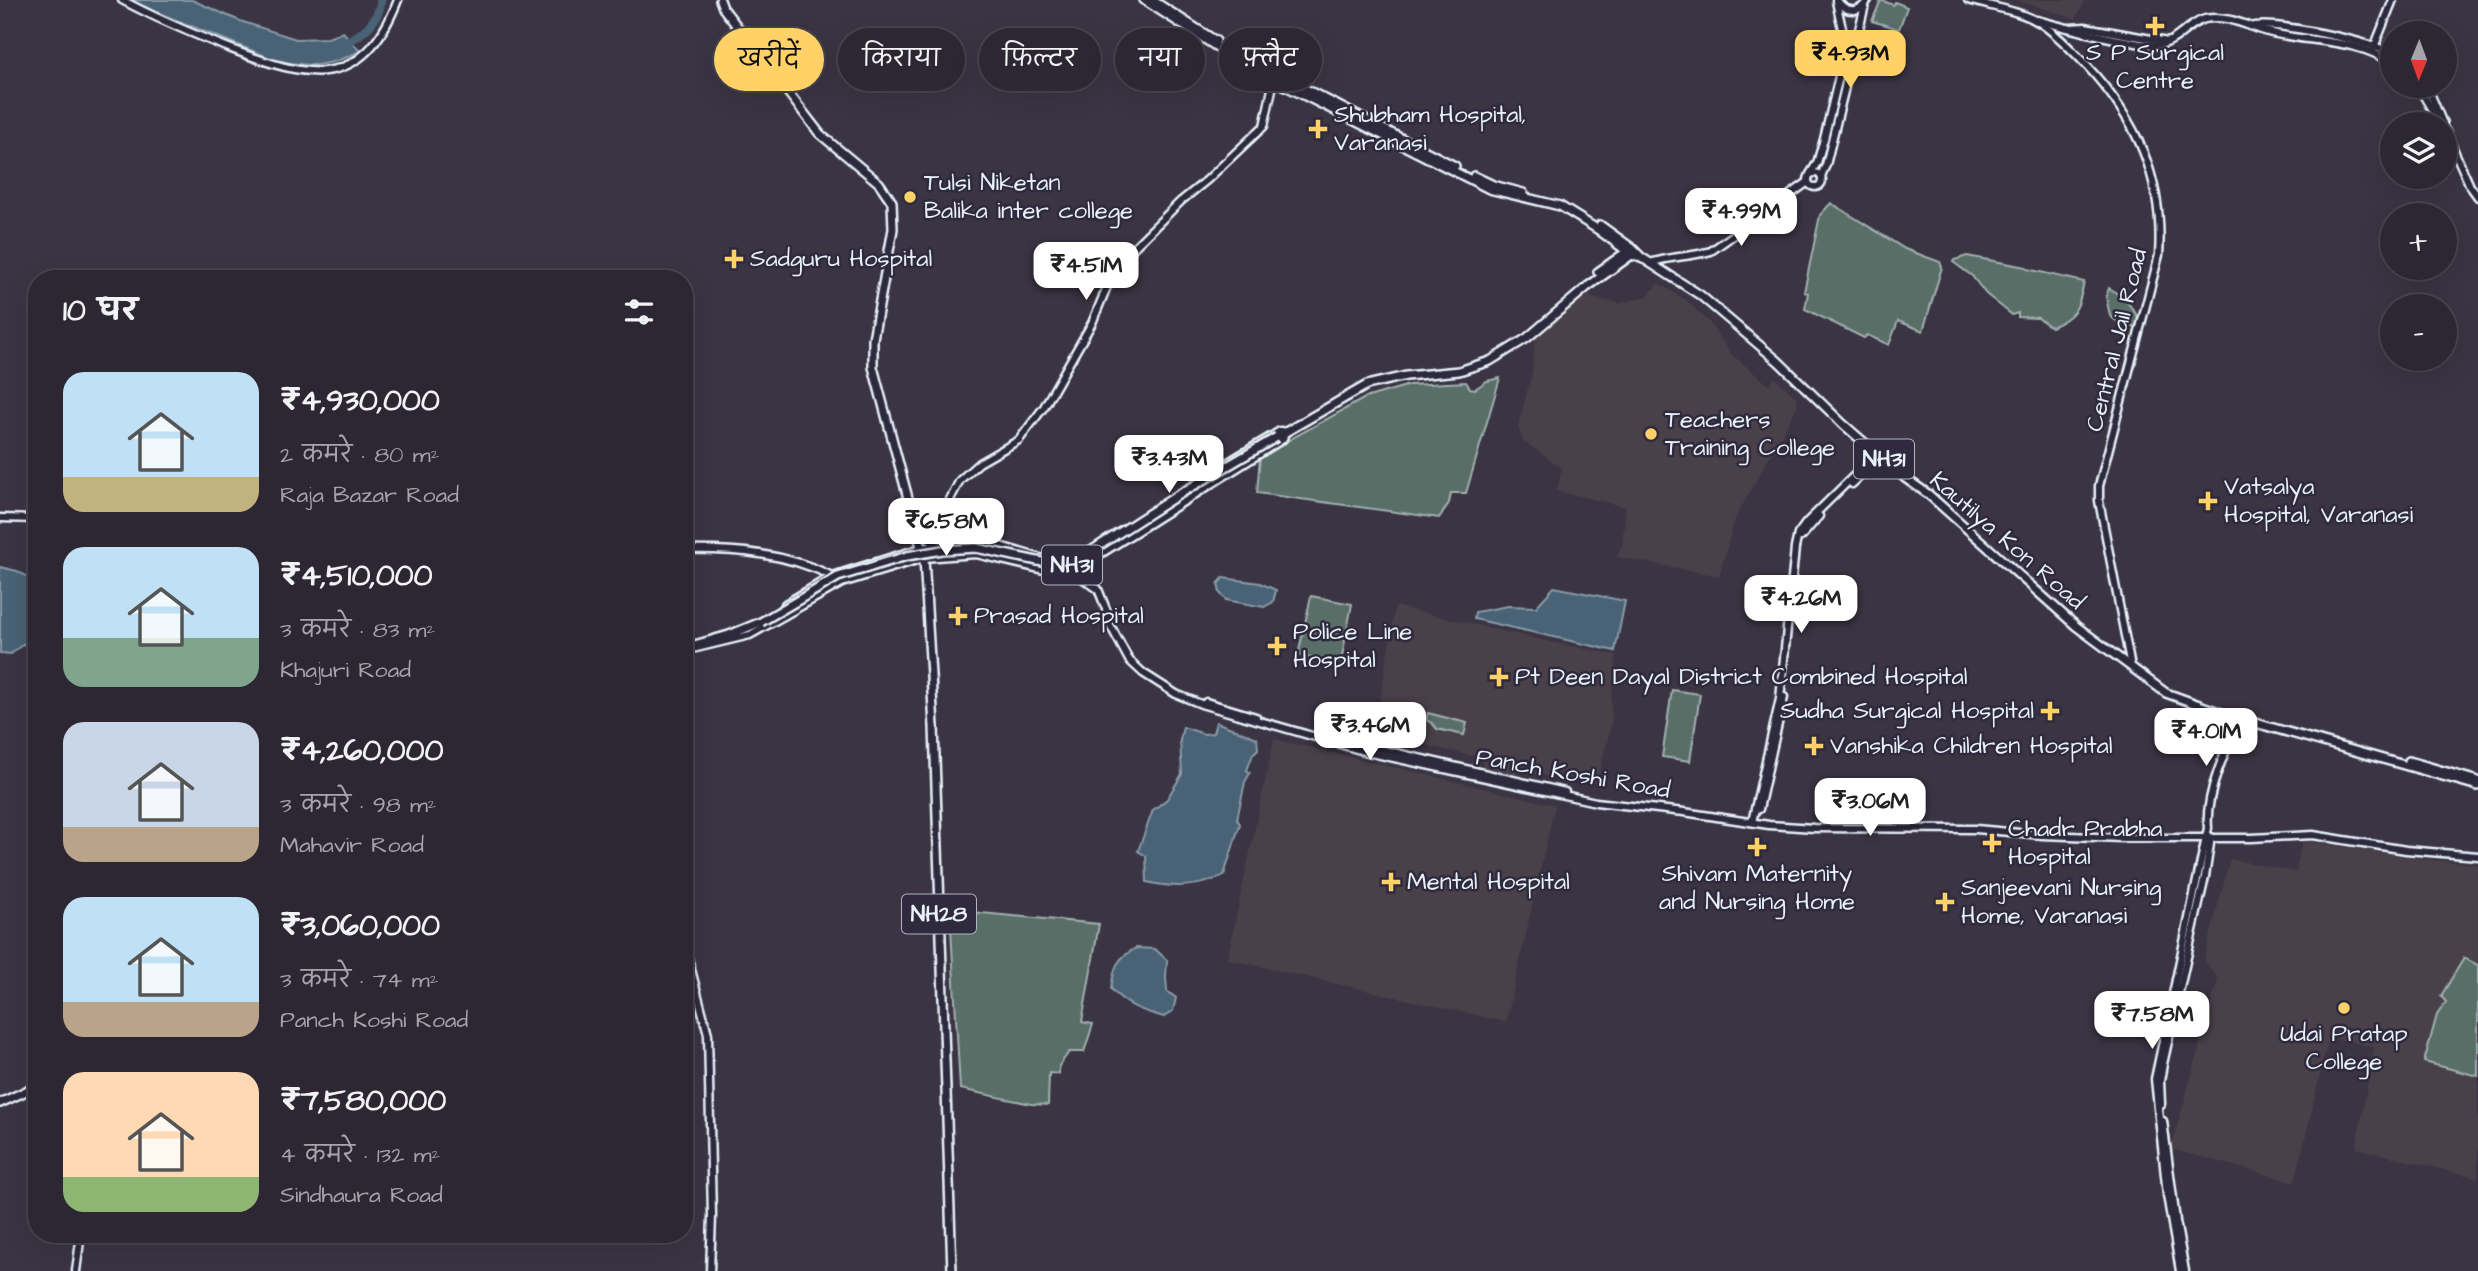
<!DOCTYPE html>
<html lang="hi">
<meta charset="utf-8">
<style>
body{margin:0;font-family:"Architects Daughter","Playpen Sans Deva",sans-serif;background:#342f3a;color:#f1f3f6;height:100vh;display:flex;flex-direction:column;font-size:26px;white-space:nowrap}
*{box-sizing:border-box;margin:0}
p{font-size:23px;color:#a6a5ac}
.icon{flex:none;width:38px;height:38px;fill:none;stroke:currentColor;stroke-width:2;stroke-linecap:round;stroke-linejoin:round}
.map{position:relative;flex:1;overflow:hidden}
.side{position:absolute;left:28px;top:270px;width:665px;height:973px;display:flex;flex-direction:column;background:#2c2732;border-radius:28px;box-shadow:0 7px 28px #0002,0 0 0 2px #48444d}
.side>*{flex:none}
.banner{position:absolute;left:714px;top:28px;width:665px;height:63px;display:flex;gap:14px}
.needle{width:46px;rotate:181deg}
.fabs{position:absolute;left:2380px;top:21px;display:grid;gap:14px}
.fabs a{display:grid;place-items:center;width:77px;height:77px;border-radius:50%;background:#2c2732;box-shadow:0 7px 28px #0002,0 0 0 2px #48444d;font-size:35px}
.price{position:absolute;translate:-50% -60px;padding:0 16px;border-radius:14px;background:#fff;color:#222;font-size:23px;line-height:46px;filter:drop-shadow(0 2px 4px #0008)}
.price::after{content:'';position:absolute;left:50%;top:42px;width:21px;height:16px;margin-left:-10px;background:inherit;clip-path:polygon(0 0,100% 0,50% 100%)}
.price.active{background:#ffd166;color:#111}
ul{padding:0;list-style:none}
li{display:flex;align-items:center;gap:21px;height:175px;padding:0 35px}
li span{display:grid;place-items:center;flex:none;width:196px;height:140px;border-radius:21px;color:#555}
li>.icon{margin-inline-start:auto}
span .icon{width:84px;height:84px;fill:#fffc;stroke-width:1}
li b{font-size:30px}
h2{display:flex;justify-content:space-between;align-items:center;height:84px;padding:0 35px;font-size:30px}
.tag{padding:0 24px;border-radius:32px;background:#2c2732;box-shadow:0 7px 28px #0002,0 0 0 2px #48444d;font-size:24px;line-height:63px}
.tag.active{background:#ffd166;color:#111}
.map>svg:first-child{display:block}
.built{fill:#49404a}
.green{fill:#5a6e68;stroke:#a1b0b0;stroke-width:2}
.water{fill:#4a6274;stroke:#899ba9;stroke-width:2}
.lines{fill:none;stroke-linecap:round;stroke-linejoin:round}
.river{stroke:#4a6274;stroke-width:9}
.secondary-casing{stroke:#e8f1f8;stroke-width:11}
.primary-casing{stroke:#e8f1f8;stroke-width:11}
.highway-casing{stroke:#e8f1f8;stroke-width:12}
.secondary{stroke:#2f2a3d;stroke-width:6}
.primary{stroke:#2f2a3d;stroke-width:6}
.highway{stroke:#2f2a3d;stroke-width:7}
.highway-bridge-casing{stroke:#e8f1f8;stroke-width:12;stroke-linecap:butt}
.highway-bridge{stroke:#2f2a3d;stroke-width:7}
.poi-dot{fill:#ffd166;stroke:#2f2a3d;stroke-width:2.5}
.labels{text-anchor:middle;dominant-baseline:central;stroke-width:5;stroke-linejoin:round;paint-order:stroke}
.shield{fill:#2f2a3d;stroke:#b0b5c0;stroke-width:2}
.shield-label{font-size:23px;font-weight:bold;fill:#e8f1f8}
.poi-label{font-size:24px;fill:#e8f1f8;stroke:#2f2a3d;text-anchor:start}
.street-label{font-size:24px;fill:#e8f1f8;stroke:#2f2a3d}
</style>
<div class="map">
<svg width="2478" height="1271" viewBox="0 0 2478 1271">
<rect width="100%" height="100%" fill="#3b3443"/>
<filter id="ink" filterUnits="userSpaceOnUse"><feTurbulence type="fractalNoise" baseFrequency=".0143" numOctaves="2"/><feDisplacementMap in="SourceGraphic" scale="14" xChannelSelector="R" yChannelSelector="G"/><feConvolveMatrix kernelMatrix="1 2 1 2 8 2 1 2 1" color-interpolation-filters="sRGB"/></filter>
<g filter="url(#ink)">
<!-- built -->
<g class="built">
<path d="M2016 0H2086L2076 18H2073Z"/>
<path d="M1658 283 1686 300 1709 322 1731 354 1769 385 1775 378 1797 398V407L1735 519 1719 576 1617 557 1622 545 1626 507 1557 491 1562 468 1523 441 1518 427 1532 372 1535 337 1587 293 1592 298 1620 303 1648 296Z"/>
<path d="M1395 606 1555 643 1617 655 1611 699 1612 722 1597 784 1554 774 1553 777 1517 771 1516 776 1483 768 1482 758 1375 734Z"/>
<path d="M1274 739 1555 805 1506 1022 1227 959Z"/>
<path d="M2304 841 2430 860 2478 864V1178L2356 1148 2374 1047 2329 1037 2295 1182 2171 1149 2218 979 2204 960 2230 859 2296 872 2300 849Z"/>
</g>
<!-- green -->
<g class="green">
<path d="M1881 0 1893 5 1895 2 1907 7 1899 29 1872 21Z"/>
<path d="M1831 203 1905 249 1940 262 1942 267 1923 331 1898 321 1889 345 1867 335 1864 338 1805 309 1808 293 1804 292 1820 215Z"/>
<path d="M1967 256 2026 267 2027 269 2084 282C2079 307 2077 316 2051 327L2038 318 2018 317V313L2012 315 1986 294 1972 276 1953 262 1954 260Z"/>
<path d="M2109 288 2125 299 2139 318 2136 327 2119 323 2110 316 2106 297Z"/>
<path d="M1500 378 1466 493H1451L1449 503 1439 518 1257 493 1260 456 1365 398 1409 385 1466 382 1470 388 1475 389 1487 381Z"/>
<path d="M1311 596 1352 604 1341 662 1298 655Z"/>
<path d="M1672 690 1700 694 1690 761 1662 757Z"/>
<path d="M1428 713 1467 723 1464 735 1437 729 1432 723 1426 720Z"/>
<path d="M950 910 1099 924 1082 1022 1093 1024 1084 1052H1069L1059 1066V1074L1049 1073 1048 1105 1031 1104 960 1089Z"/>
<path d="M2464 958 2478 965V1076L2424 1062 2437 1015 2446 1002 2441 996Z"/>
</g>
<!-- water -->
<g class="water">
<path d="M127 0H192L240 21 296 39 328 38 343 32 360 51C327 68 309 68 273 59Z"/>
<path d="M0 567 17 571 31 579 30 589 35 609 31 620 35 642 23 644 11 654 0 653Z"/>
<path d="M1223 578 1260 583 1276 590 1273 602 1264 607 1226 600 1220 593 1218 584Z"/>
<path d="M1554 587 1625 601 1615 651 1474 619 1475 612 1508 606 1536 607Z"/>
<path d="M1216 722 1257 738 1258 749 1253 754 1247 770 1250 773 1245 782 1237 819 1240 824 1224 875C1201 888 1172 888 1147 882L1146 856 1138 851 1153 810 1167 799 1182 774 1180 740 1183 727 1204 734 1213 733Z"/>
<path d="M1136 948 1155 949 1167 960 1166 977 1167 991 1176 998 1173 1011 1164 1017C1142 1011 1127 1006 1111 989 1114 967 1116 959 1136 948Z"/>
</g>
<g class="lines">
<!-- river -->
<path class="river" d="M341 45C361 36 379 23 381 0"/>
<!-- secondary casing -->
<g class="secondary-casing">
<g id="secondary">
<path d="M122 0C157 19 193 34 229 48 307 79 362 93 398 0"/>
<path d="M2037 20C2067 28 2096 36 2126 41 2136 43 2148 46 2158 45 2177 43 2188 23 2205 19 2226 14 2249 27 2268 32 2309 43 2355 38 2392 63"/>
<path d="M2255 26C2283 23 2368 41 2392 54"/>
<path d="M2070 28 2085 27 2168 42"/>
<path d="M2373 50 2393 0"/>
<path d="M2418 86 2440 124"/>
<path d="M2427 86 2443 124"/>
<path d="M2445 130 2470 186 2478 197"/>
<circle cx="1815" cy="180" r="7"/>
<path d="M1810 174 1817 163 1824 139 1846 47 1836 1"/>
<path d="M1821 176 1826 165 1865 5"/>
<path d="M1650 263C1670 256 1691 257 1711 251L1808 182"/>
<path d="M1200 479 1280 431 1285 432"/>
<path d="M1852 484 1870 467 1873 459"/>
<path d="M0 518 37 519"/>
<path d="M1801 537 1819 516"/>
<path d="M929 540 960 480 979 463 1019 440 1044 407 1092 323 1116 265 1181 201 1207 180 1264 126 1274 80"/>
<path d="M684 550C735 549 786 553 832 576"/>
<path d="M1063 565 1098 589 1110 619 1109 623 1129 660 1143 673 1176 694 1201 704 1371 753 1596 802 1684 812 1769 825 1814 828 1976 829 2042 835 2123 838H2251L2313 835 2406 850 2478 856"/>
<path d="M785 604 832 576 921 548 973 541 993 544 1047 560"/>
<path d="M684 651 750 635 842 583 924 558 976 554 1061 574 1072 572 1283 439 1285 432"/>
<path d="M1206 702 1256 717"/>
<path d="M1337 739 1565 792"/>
<path d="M1759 809 1784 697"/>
<path d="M1752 822 1780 699 1795 548 1798 534 1806 523 1867 463 1881 456"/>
<path d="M684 943 708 1034 712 1216 710 1271"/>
<path d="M2161 1104 2160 1081 2163 1064 2205 877 2211 837"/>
<path d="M2163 1121 2176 1221 2185 1271"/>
<path d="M2180 1271 2167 1195 2155 1079 2208 828C2205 796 2225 746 2243 719"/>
</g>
</g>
<!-- primary casing -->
<g class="primary-casing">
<g id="primary">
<path d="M1837 0C1845 13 1860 14 1868 0"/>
<path d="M1968 0C1991 7 2019 10 2040 23 2057 34 2073 51 2087 66 2137 120 2164 180 2159 255L2099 486V501L2131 667"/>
<path d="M76 1271 81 1234"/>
</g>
</g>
<!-- highway casing -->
<g class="highway-casing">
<g id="highway">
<path d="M720 0 723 8 820 134 879 183 892 202 893 229 873 339V367L924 558 934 726 952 1271"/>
<path d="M1144 0 1248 67 1489 189 1560 206 1597 229 1632 255 1644 259 1700 295 1778 361 1843 424 1905 478 1928 494 2076 626 2166 693 2224 714 2478 786"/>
<path d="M1152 0 1216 41"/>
<path d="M1226 48 1455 166"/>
<path d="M1474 176 1493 185 1523 193"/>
<path d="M1600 225 1632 248 1643 259"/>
<path d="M1598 272 1629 250"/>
<path d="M1277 437 1367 385 1406 376 1459 371 1490 361 1527 338 1587 287 1633 254"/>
<path d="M914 522C924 528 925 537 937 545"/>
<path d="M684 648 729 635 761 622"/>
<path d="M2409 761 2478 781"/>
<path d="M0 1103 37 1086"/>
</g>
</g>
<!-- secondary -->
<use href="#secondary" class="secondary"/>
<!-- primary -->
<use href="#primary" class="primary"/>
<!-- highway -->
<use href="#highway" class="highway"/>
<!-- highway-bridge casing -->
<g class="highway-bridge-casing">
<path id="highway-bridge" d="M761 622 838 577 907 556 942 550 976 548 1066 567 1178 495 1277 437"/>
</g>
<!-- highway-bridge -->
<use href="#highway-bridge" class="highway-bridge"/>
</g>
</g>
<!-- markers -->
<g class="poi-dot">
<path d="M2151.5 15.5h7v7h7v7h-7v7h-7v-7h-7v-7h7z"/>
<path d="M1314.5 118.5h7v7h7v7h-7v7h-7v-7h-7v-7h7z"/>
<circle cx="910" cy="197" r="7"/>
<path d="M730.5 248.5h7v7h7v7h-7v7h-7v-7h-7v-7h7z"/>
<circle cx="1651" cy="434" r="7"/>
<path d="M2204.5 490.5h7v7h7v7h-7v7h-7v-7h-7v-7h7z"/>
<path d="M954.5 605.5h7v7h7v7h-7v7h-7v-7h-7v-7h7z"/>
<path d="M1273.5 635.5h7v7h7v7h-7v7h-7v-7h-7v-7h7z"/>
<path d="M1495.5 666.5h7v7h7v7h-7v7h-7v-7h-7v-7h7z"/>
<path d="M2046.5 700.5h7v7h7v7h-7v7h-7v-7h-7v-7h7z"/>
<path d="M1810.5 735.5h7v7h7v7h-7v7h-7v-7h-7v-7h7z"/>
<path d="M1988.5 832.5h7v7h7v7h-7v7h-7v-7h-7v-7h7z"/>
<path d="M1753.5 836.5h7v7h7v7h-7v7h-7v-7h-7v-7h7z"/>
<path d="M1387.5 871.5h7v7h7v7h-7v7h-7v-7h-7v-7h7z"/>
<path d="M1941.5 891.5h7v7h7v7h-7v7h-7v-7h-7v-7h7z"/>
<circle cx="2344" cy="1008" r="7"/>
</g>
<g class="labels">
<!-- shield labels -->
<g class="shield">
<rect x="1854" y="439.5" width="60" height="39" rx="5"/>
<rect x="1042" y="545.5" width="60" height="39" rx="5"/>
<rect x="902" y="894.5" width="74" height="39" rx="5"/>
</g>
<g class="shield-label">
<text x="1884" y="459">NH31</text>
<text x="1072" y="565">NH31</text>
<text x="939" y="914">NH28</text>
</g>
<!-- poi labels -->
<g class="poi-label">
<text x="2155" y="53" text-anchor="middle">S P Surgical<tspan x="2155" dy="28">Centre</tspan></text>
<text x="1334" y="115">Shubham Hospital,<tspan x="1334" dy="28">Varanasi</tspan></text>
<text x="924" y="183">Tulsi Niketan<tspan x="924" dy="28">Balika inter college</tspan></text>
<text x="750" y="259">Sadguru Hospital</text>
<text x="1665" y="420">Teachers<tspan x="1665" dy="28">Training College</tspan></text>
<text x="2224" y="487">Vatsalya<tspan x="2224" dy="28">Hospital, Varanasi</tspan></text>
<text x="974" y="616">Prasad Hospital</text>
<text x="1293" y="632">Police Line<tspan x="1293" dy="28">Hospital</tspan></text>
<text x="1515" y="677">Pt Deen Dayal District Combined Hospital</text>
<text x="2034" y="711" text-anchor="end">Sudha Surgical Hospital</text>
<text x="1830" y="746">Vanshika Children Hospital</text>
<text x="2008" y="829">Chadr Prabha<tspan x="2008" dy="28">Hospital</tspan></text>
<text x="1757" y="874" text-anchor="middle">Shivam Maternity<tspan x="1757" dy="28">and Nursing Home</tspan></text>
<text x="1407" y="882">Mental Hospital</text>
<text x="1961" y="888">Sanjeevani Nursing<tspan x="1961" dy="28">Home, Varanasi</tspan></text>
<text x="2344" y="1034" text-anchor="middle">Udai Pratap<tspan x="2344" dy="28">College</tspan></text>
</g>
<!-- street labels -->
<g class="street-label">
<text transform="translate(2117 340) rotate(-76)">Central Jail Road</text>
<text transform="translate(2007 541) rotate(41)">Kautilya Kon Road</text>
<text transform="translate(1573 774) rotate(10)">Panch Koshi Road</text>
</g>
</g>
</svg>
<div class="fabs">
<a><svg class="needle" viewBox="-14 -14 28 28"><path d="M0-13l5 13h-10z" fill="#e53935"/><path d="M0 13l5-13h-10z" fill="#a6a5ac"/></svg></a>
<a><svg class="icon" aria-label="layers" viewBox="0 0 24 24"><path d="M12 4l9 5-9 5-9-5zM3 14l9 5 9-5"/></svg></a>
<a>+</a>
<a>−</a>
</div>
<b class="price active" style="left:1850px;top:90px">₹4.93M</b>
<b class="price" style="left:1741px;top:248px">₹4.99M</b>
<b class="price" style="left:1086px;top:302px">₹4.51M</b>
<b class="price" style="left:1169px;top:495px">₹3.43M</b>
<b class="price" style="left:946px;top:558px">₹6.58M</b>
<b class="price" style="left:1801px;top:635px">₹4.26M</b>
<b class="price" style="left:1370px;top:762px">₹3.46M</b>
<b class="price" style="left:2206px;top:768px">₹4.01M</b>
<b class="price" style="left:1870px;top:838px">₹3.06M</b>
<b class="price" style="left:2152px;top:1051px">₹7.58M</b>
<div class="banner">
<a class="tag active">खरीदें</a>
<a class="tag">किराया</a>
<a class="tag">फ़िल्टर</a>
<a class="tag">नया</a>
<a class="tag">फ़्लैट</a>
</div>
<section class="side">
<h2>10 घर<svg class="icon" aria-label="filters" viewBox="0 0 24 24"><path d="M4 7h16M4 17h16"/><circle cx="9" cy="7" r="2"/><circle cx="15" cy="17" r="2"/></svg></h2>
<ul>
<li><span style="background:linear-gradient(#bfe0f5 75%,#c2b280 0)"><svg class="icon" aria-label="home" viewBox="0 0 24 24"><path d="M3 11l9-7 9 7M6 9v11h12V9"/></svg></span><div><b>₹4,930,000</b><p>2 कमरे · 80 m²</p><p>Raja Bazar Road</p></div></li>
<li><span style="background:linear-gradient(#bfe0f5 65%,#7fa58c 0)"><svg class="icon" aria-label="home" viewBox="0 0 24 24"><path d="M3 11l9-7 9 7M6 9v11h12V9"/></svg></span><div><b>₹4,510,000</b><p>3 कमरे · 83 m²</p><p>Khajuri Road</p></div></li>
<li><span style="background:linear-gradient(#c9d6e8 75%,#b9a48a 0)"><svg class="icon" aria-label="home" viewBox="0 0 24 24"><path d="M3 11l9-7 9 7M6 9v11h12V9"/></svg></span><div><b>₹4,260,000</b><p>3 कमरे · 98 m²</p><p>Mahavir Road</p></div></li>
<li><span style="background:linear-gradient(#bfe0f5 75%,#b9a48a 0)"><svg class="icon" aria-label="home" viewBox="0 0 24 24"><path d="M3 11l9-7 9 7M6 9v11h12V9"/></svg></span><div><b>₹3,060,000</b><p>3 कमरे · 74 m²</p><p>Panch Koshi Road</p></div></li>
<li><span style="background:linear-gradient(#ffd9b3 75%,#8fb573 0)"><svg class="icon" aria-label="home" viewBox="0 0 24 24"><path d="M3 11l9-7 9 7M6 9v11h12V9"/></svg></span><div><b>₹7,580,000</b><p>4 कमरे · 132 m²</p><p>Sindhaura Road</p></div></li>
</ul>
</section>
</div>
